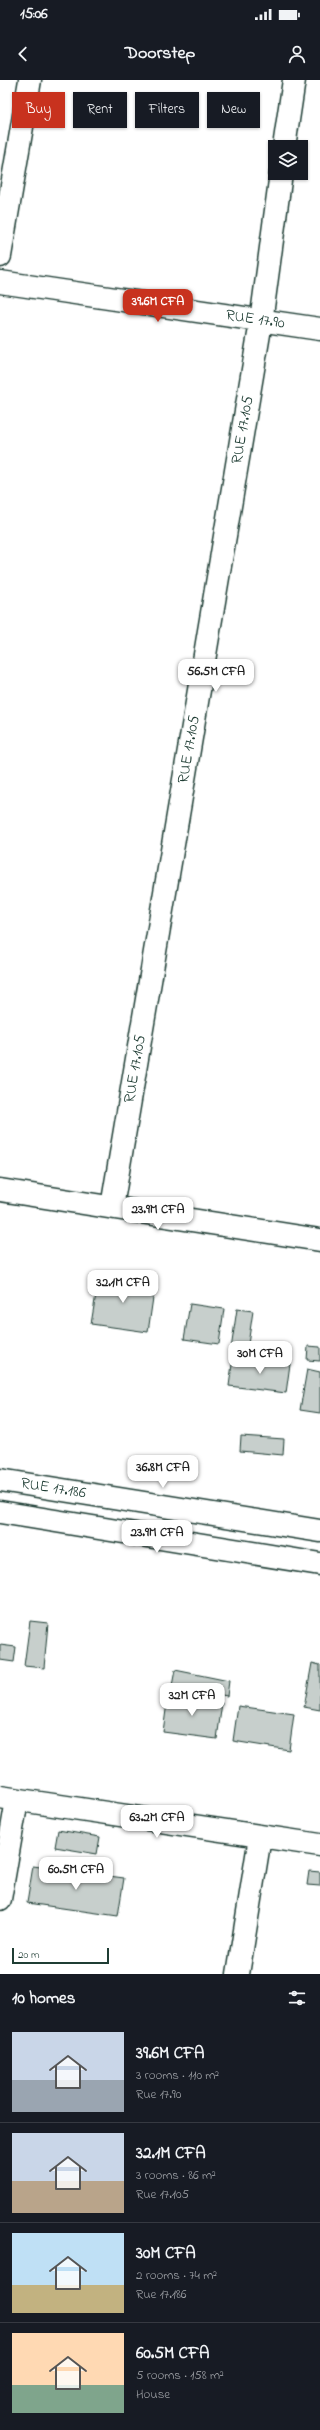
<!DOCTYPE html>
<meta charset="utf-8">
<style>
body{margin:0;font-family:"Indie Flower",sans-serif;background:#242831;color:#f1f3f6;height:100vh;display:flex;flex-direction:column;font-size:15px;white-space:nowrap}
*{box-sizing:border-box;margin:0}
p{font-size:13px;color:#9ea1a6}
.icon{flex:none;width:22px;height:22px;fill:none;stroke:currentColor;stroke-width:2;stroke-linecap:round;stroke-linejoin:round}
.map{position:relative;height:1894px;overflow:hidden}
.sheet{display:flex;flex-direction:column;background:#171b24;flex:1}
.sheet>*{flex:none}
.banner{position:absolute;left:12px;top:12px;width:296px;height:36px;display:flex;gap:8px}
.tools{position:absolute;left:268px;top:60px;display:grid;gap:8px}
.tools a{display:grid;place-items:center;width:40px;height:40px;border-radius:0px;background:#171b24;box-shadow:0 1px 3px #0004;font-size:20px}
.scale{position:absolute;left:12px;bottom:10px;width:97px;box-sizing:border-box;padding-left:4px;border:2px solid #1f3d34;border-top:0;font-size:11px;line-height:14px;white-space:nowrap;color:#1f3d34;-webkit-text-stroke:3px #fff;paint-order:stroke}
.price{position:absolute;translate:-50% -34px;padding:0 9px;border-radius:8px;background:#fff;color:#222;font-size:13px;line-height:26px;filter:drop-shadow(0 1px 2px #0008)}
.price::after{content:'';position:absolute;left:50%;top:24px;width:12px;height:9px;margin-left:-6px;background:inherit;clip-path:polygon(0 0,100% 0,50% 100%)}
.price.active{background:#c8321e;color:#fff}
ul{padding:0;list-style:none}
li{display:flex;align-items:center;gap:12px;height:100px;padding:0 12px}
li+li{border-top:1px solid #363941}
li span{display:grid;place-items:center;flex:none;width:112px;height:80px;border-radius:0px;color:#555}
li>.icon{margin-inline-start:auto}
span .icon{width:48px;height:48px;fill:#fffc;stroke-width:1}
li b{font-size:17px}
h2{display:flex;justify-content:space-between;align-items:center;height:48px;padding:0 12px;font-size:17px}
.chip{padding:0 14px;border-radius:0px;background:#171b24;box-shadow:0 1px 3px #0004;font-size:14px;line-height:36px}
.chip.active{background:#c8321e;color:#fff}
.status{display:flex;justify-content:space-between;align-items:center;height:28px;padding:0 20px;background:#171b24;direction:ltr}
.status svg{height:11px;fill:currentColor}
header{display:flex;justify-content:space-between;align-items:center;height:52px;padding:0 12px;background:#171b24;font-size:18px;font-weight:700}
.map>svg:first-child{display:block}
.building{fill:#c7cfcc;stroke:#1f3d34}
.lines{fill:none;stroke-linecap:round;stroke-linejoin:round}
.street-casing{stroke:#1f3d34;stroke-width:25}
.secondary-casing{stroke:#1f3d34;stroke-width:25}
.street{stroke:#fff;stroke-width:22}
.secondary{stroke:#fff;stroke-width:22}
.labels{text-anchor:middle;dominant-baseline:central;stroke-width:3.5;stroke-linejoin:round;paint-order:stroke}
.street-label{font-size:16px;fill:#1f3d34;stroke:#fff}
</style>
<div class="status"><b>15:06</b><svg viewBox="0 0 49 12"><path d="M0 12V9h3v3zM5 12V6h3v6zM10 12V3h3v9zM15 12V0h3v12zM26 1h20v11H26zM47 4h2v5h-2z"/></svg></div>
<header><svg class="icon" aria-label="back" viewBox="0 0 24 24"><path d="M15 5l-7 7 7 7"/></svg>Doorstep<svg class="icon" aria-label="person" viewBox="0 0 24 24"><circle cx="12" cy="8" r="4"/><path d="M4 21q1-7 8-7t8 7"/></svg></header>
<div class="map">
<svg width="320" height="1894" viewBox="0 0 320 1894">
<rect width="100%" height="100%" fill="#fff"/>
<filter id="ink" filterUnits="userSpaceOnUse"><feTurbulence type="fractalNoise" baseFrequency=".025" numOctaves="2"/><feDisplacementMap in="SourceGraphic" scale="8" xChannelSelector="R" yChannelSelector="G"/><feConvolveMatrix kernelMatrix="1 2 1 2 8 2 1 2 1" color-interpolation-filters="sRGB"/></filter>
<g filter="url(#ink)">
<!-- building -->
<g class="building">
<path d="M99 1196 155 1204 148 1252 91 1244Z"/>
<path d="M190 1224 224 1229 219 1264 184 1259Z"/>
<path d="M237 1229 253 1231 247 1271 231 1269Z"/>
<path d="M308 1266 320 1267V1281L307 1280Z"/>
<path d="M233 1277 290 1284 286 1313 229 1306Z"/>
<path d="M307 1289 320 1292V1333L300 1330Z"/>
<path d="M241 1356 284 1359 283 1375 240 1371Z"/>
<path d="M30 1541 48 1543 44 1588 24 1586Z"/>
<path d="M0 1565 16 1567 14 1582 0 1580Z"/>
<path d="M312 1583 320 1585V1630L304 1627Z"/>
<path d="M175 1590 229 1601 227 1616 172 1606Z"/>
<path d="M168 1615 222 1623 217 1659 163 1652Z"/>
<path d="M238 1626 294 1634 289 1670 233 1661Z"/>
<path d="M58 1750 100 1757 97 1774 55 1767Z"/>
<path d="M33 1786 124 1798 118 1836 27 1823Z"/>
<path d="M309 1791 320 1792V1806L307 1805Z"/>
</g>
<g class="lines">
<!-- street casing -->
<g class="street-casing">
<g id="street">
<path d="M284 67 294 0"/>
<path d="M0 176 30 0"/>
<path id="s1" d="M0 202 320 249"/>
<path d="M0 1110 320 1160"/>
<path id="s2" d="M112 1127 261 242 281 93"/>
<path d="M0 1717 320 1765"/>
<path d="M0 1819 17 1720"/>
<path d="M238 1894 260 1757"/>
</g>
</g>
<!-- secondary casing -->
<g class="secondary-casing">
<g id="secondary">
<path id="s3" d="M0 1400 320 1451"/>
<path d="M0 1432 320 1484"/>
</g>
</g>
<!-- street -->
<use href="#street" class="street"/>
<!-- secondary -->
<use href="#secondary" class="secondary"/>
</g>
</g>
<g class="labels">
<!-- street labels -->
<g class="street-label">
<text stroke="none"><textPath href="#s1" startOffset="258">RUE 17.90</textPath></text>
<text stroke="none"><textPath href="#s2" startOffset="788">RUE 17.105</textPath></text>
<text stroke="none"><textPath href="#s2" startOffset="464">RUE 17.105</textPath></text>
<text stroke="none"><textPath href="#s2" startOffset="140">RUE 17.105</textPath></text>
<text stroke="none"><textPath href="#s3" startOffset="54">RUE 17.186</textPath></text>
</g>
</g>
</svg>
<div class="tools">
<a><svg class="icon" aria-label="layers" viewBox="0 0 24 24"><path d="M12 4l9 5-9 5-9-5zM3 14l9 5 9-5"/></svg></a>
</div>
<div class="scale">20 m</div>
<b class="price active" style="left:158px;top:243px">39.6M CFA</b>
<b class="price" style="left:216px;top:613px">56.5M CFA</b>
<b class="price" style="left:158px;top:1151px">23.9M CFA</b>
<b class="price" style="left:123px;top:1224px">32.1M CFA</b>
<b class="price" style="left:260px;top:1295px">30M CFA</b>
<b class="price" style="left:163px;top:1409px">36.8M CFA</b>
<b class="price" style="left:157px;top:1474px">23.9M CFA</b>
<b class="price" style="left:192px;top:1637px">32M CFA</b>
<b class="price" style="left:157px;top:1759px">63.2M CFA</b>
<b class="price" style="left:76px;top:1811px">60.5M CFA</b>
<div class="banner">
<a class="chip active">Buy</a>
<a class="chip">Rent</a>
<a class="chip">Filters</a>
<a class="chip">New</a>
</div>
</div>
<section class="sheet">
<h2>10 homes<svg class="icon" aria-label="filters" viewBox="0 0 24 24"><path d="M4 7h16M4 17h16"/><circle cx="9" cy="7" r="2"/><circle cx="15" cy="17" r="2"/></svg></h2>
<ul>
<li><span style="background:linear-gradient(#c9d6e8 60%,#9aa5b1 0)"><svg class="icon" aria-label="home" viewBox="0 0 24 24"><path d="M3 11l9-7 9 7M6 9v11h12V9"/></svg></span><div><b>39.6M CFA</b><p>3 rooms · 110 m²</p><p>Rue 17.90</p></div></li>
<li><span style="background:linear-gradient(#c9d6e8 60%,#b9a48a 0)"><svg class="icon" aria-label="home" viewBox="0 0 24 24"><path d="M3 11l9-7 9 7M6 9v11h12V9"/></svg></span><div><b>32.1M CFA</b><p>3 rooms · 86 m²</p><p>Rue 17.105</p></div></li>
<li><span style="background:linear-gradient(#bfe0f5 65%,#c2b280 0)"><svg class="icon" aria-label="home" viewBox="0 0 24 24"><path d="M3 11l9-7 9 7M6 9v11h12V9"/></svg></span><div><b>30M CFA</b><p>2 rooms · 74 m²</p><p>Rue 17.186</p></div></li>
<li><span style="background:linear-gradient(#ffd9b3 65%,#7fa58c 0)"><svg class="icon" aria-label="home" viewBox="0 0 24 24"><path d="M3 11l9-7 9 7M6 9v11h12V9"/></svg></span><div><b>60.5M CFA</b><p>5 rooms · 158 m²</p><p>House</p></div></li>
</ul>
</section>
